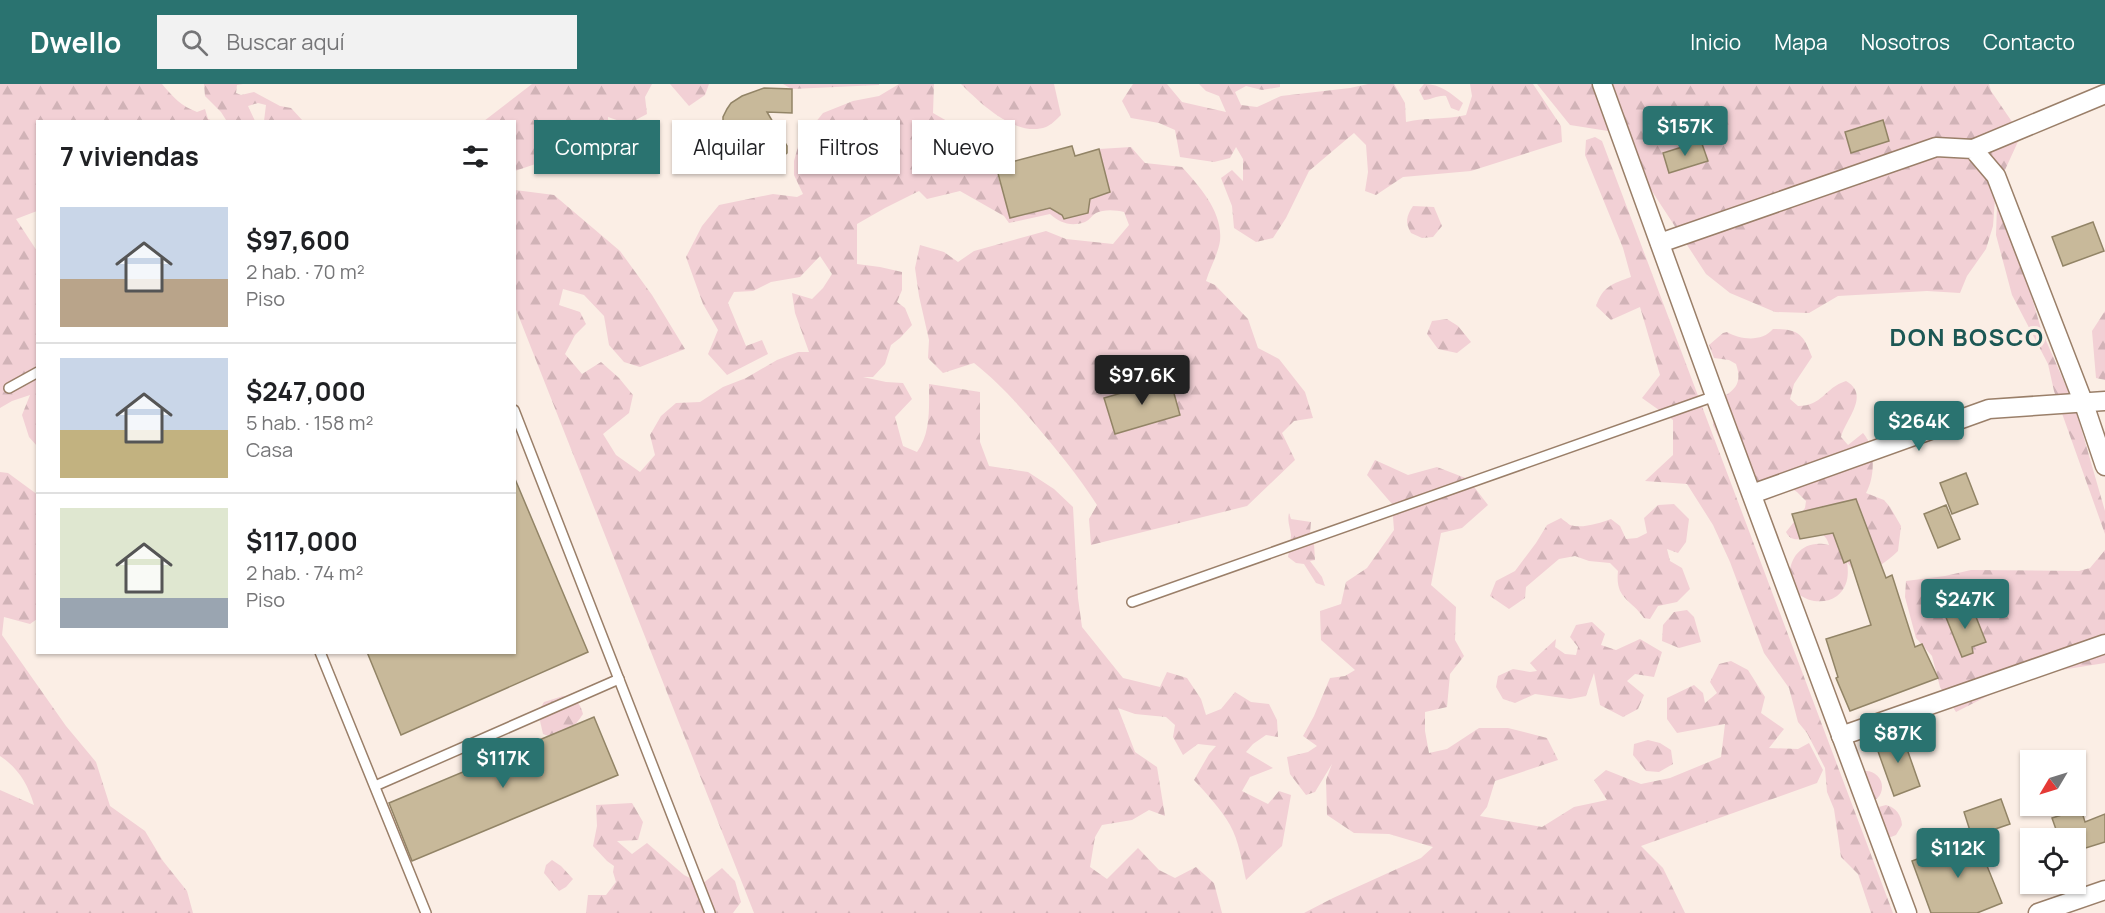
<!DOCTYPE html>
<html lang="es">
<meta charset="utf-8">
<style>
body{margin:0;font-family:Manrope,sans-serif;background:#f2f2f2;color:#202124;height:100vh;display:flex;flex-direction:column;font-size:22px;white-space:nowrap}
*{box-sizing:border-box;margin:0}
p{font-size:20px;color:#757577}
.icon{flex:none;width:33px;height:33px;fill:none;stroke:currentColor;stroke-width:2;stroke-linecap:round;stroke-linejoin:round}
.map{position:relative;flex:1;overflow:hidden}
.panel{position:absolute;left:36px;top:36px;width:480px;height:534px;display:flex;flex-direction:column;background:#fff;border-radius:0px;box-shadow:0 2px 4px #0004}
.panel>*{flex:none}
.guide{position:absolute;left:534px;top:36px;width:570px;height:54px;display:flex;gap:12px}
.needle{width:39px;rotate:232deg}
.controls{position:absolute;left:2020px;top:666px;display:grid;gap:12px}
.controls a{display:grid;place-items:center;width:66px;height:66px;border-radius:0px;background:#fff;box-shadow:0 2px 4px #0004;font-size:30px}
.price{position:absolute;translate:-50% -51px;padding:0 14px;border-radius:6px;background:#2a7370;color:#fff;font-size:20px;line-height:39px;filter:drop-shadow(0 2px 3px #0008)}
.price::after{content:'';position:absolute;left:50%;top:36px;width:18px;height:14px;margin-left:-9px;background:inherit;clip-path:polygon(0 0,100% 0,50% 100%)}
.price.current{background:#222;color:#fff}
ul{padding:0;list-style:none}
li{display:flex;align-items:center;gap:18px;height:150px;padding:0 24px}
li+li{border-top:2px solid #e0e0e0}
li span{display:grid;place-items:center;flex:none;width:168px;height:120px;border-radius:0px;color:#555}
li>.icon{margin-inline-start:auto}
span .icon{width:72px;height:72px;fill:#fffc;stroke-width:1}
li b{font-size:26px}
h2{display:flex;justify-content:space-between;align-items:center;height:72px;padding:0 24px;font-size:26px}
.tag{padding:0 21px;border-radius:0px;background:#fff;box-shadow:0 2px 4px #0004;font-size:21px;line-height:54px}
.tag.current{background:#2a7370;color:#fff}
header{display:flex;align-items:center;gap:36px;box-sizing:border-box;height:84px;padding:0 30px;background:#2a7370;color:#fff}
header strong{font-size:28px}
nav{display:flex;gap:33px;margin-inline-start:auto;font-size:21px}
.search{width:420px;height:54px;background:#f2f2f2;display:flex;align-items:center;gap:15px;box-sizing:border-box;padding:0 21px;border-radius:0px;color:#757577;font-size:22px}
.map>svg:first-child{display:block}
.forest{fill:url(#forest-firs)}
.building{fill:#c8b99a;stroke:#928466;stroke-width:1.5}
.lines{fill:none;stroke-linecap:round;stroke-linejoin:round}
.lane-casing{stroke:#9a7f69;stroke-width:12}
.street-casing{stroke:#9a7f69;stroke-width:21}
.lane{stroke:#fff;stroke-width:9}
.street{stroke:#fff;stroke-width:18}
.labels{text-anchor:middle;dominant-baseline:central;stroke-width:6;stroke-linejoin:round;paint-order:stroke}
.district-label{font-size:24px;font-weight:bold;letter-spacing:1.5px;fill:#1c5754;stroke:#fbeee5}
</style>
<header>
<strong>Dwello</strong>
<div class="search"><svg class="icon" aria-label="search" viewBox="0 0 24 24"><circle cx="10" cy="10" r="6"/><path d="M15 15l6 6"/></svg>Buscar aquí</div>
<nav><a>Inicio</a><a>Mapa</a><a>Nosotros</a><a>Contacto</a></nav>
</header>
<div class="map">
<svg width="2105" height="829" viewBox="0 0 2105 829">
<defs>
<pattern id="forest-firs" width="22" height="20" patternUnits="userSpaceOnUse" patternTransform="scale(1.5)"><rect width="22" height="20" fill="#f2d0d5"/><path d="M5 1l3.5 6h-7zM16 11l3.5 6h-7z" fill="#d1b3b7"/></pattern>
</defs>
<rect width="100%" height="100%" fill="#fbeee5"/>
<!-- forest -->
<g class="forest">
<path d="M0 0H162C173 13 181 22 197 28L205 25 208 35 213 37 38 38 37 127 16 135 37 167V362L29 353 22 331 30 311 12 317 0 324Z"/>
<path d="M204 0H243L237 1 236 9 241 11 254 8 280 22 291 24 303 37H264L266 21 258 19 248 22 255 37H224L226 36 221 28 205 12Z"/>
<path d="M532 0H652L645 13 647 30 628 40 608 33 609 56 600 63 582 64 515 87 514 38 484 37Z"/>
<path d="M670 0H709L705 11 689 22Z"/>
<path d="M783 0H879V1L792 5Z"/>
<path d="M899 0H934L933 29 989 61 1010 134 1050 124 1062 131 1064 135 1087 129 1090 115 1110 108 1099 65 1131 63 1145 79 1182 83C1200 103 1223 128 1220 157 1218 170 1210 184 1206 197L1215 201 1248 235 1258 264 1279 275 1305 308 1313 334 1294 337 1282 349 1295 376 1247 422 1091 461 1089 435 1097 421C1078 391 1056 365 1034 339 1015 317 997 297 974 279L943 289 928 274 929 256 919 212 915 184 920 161 944 168 958 178 974 167 1046 147 1066 155 1113 160 1129 141 1124 128C1116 126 1104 125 1096 129 1092 131 1090 136 1085 138 1071 143 1060 139 1050 130L1009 139 1004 132 960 107 927 115 919 107 885 124 857 140V180L880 183 902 188V206L897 218 905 224 912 241 900 254 891 261 885 280 873 293H863L886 298 903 299 912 315 895 333 903 362 917 368C931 349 929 323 929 300L980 308V358L989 382 1028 388 1054 405 1073 423 1078 514 1082 543 1123 594 1160 603 1167 588 1187 594 1201 615 1206 631 1221 625 1235 608 1251 618 1269 620 1277 636 1278 653 1266 651 1253 660 1246 668 1273 684 1250 693 1242 707 1268 720 1279 707 1291 711 1282 762 1246 796C1242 778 1239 757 1230 741 1221 725 1206 709 1194 696L1209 670 1216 662 1198 660 1183 671 1173 653 1175 641 1166 633 1135 630 1118 624 1135 668 1157 683 1165 732 1149 726 1132 736 1102 741 1095 753 1090 783 1107 795 1138 764 1159 786 1175 794 1196 783 1214 799 1222 829H754L515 223V106L554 111 620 167 652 211 685 265 640 283 624 278 609 261 604 232 584 211 563 205 559 221 580 228 586 240 575 251 565 270 582 290 601 278 619 294 633 311 629 329 603 350 616 371 640 388 655 371 650 351 661 332 676 319 700 318 723 303 746 294 777 276 798 268H809L795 229 792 209 812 215 823 204 832 190 820 172 800 193 771 198 753 207 734 208 728 219 746 262 762 256 768 270 727 291 708 270 718 246 703 220 686 173 702 142 719 121 773 110 797 113 803 110 794 91V77L799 59 823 29 853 17 879 12Z"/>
<path d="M961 0H1054L1061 31C1057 35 1051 41 1046 43 1016 54 980 19 961 0Z"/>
<path d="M1133 0H1167L1182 18 1226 28 1219 12 1206 7 1199 0H1280V3L1262 6 1246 2 1235 8 1241 21 1257 23 1281 12 1350 4 1368 0H1394L1405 19 1406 38C1426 33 1446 36 1466 31L1472 12 1470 0H1533L1561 42 1562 58 1471 87 1403 93 1376 111 1365 107 1368 88 1366 61 1354 49 1309 87 1286 134 1273 154 1256 158 1234 144 1232 122 1221 94 1232 86 1243 97V75L1236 63 1230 74 1214 78 1180 73 1175 46 1159 39 1131 34 1122 17Z"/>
<path d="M1424 0C1441 0 1450 9 1463 19L1459 27 1451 24 1446 12C1437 11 1432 16 1424 16L1419 6Z"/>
<path d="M1537 0H1989L1991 7 2021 51 1999 99 1995 115 1993 142 1986 165 1967 192 1960 209 1927 207 1838 212 1809 229 1775 228 1730 209 1706 190 1644 95 1608 47 1570 41Z"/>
<path d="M1595 53 1602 57 1893 829H1871L1858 790 1841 773 1834 725 1827 708 1825 684 1807 649 1798 638 1789 604 1764 569 1730 478 1713 441 1687 400 1645 397 1673 371V336L1642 314 1660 291 1640 223 1611 236 1596 222C1603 202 1612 200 1631 193L1623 164 1585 71 1586 56Z"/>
<path d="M1997 121 2014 152 2041 245 2075 323 2105 427V450L2054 307 2048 280 2012 211 1996 151Z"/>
<path d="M1413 122 1434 123 1442 142 1433 153 1422 154 1411 149C1405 138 1406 133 1413 122Z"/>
<path d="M2105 227V296L2096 294 2092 247Z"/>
<path d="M1447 235 1458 242 1471 258 1457 269 1438 265 1427 250 1432 237Z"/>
<path d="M1773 245C1799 245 1803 250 1812 273L1794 300 1790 315 1798 322C1823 322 1824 304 1846 297 1871 311 1845 336 1841 353L1848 361 1863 349C1876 364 1875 393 1866 409L1884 416 1890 423 1901 442 1898 467C1886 479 1874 486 1857 491L1847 478C1849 491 1848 503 1837 512 1830 517 1822 518 1814 517 1774 510 1787 450 1829 461 1827 452 1819 446 1810 443L1800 455C1793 456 1789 454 1786 448L1805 424 1806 417 1797 408 1789 403 1762 414 1735 386 1725 367 1713 341 1715 318C1731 308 1744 303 1736 280L1729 276 1714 274 1709 261 1723 249 1727 248C1741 256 1762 258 1773 245Z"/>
<path d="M1375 376 1408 391 1437 383 1468 395 1488 421 1462 444 1441 449 1431 501 1456 523 1455 556 1464 572 1450 590 1447 623 1425 628V647L1429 669 1447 665 1479 644H1508L1547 654 1558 676 1495 697 1487 723 1480 732 1542 743 1574 723 1607 716 1594 696 1606 686 1641 700 1670 694 1721 673 1725 640 1677 649 1667 635V614L1694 601 1703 609 1705 619 1717 609 1710 598 1719 580 1731 577 1748 586 1765 613 1761 629 1784 645 1769 664 1798 665 1809 659 1823 686 1817 699 1641 762 1663 784 1685 829H1304L1333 814 1421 774 1433 763 1389 750 1354 749 1327 731 1326 696 1332 680 1315 708 1306 711 1290 690 1287 673 1308 668 1317 662 1303 652 1314 632 1330 594 1345 592 1355 586 1321 556 1320 527 1341 520 1346 498 1367 484 1394 446 1392 420 1367 391Z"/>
<path d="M0 388 8 389 38 411 37 535 30 540 4 533 2 551 66 642 96 678 110 722 145 747 163 777 187 807 193 829H0V706L34 721C28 700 18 684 0 672Z"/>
<path d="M1674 420 1689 435 1686 458 1678 469 1667 465 1670 477 1682 484 1690 505 1677 518 1658 522 1650 535 1644 534C1630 514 1615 515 1618 487L1610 479 1589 477 1575 472 1559 475 1526 503 1525 514 1509 525 1490 512 1496 497 1515 487 1536 459 1547 441 1561 434C1562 435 1569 440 1570 441 1582 445 1600 439 1611 435L1620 442 1626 455 1637 454 1647 449 1644 434 1658 421Z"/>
<path d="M1289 429 1291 435 1311 438 1310 449 1302 456 1314 460 1315 476 1310 477 1322 493 1325 502 1316 499 1304 480 1296 479 1288 473C1289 466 1291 458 1291 451 1290 443 1287 436 1289 429Z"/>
<path d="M2105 466V579L2061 586 2023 594 1956 628 1940 603 1932 572 1916 554 1905 513 1906 497 1945 492 1971 486 2079 487 2090 484Z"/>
<path d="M1687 526 1694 533 1701 558 1679 564 1662 557 1663 541 1674 528Z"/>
<path d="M1592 538 1605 550 1601 561 1616 566 1640 555 1662 568 1654 593 1635 590 1627 597 1644 611 1638 625 1623 633 1600 621 1594 589 1586 612 1570 615 1535 610 1515 619 1503 615 1496 603 1498 592 1513 585 1530 588 1537 587 1530 579 1556 555 1555 563 1565 570 1576 571 1578 563 1570 553 1576 541Z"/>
<path d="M563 612C575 615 580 618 583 630 575 643 566 648 553 654L543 650 538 628 544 618Z"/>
<path d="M1648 656 1660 659 1671 666 1673 680 1659 688 1646 687 1633 671 1634 660Z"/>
<circle cx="1866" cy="703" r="16"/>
<path d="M632 719 643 738 638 756 617 757 632 770 647 759 684 791 702 800 722 784 735 797 741 818 733 829H716L708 825V829H586L588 811H606L616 798 613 788 614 782 607 777 593 762 597 742 596 721Z"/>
<path d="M1886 721C1896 724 1901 730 1902 741L1896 751 1886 755 1875 724Z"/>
<path d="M552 776 561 782 573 795 566 803 559 807 544 789 546 781Z"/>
</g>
<!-- building -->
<g class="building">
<path d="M764 4 792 5V29L767 28 787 62V69L778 77 726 78V53L723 42V33L727 25 731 19 742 12Z"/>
<path d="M1883 36 1889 57 1851 69 1845 48Z"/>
<path d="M1701 57 1708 77 1669 89 1663 69Z"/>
<path d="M1072 62 1075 72 1099 65 1110 108 1090 115 1088 129 1064 135 1062 131 1050 124 1010 134 996 82Z"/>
<path d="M2093 138 2104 167 2063 182 2052 153Z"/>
<path d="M1170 295 1180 331 1115 350 1104 314Z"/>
<path d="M1966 389 1978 420 1952 430 1940 399Z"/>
<path d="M515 395 588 568 401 651 367 568H514Z"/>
<path d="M1856 415 1886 494 1892 491 1915 563 1922 560 1938 594 1850 627 1836 594 1838 593 1826 555 1871 541 1850 476 1844 479 1833 449 1800 455 1792 430Z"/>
<path d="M1946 421 1960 455 1938 464 1924 430Z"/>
<path d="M1960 521 1963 532 1974 528 1986 558 1972 563 1973 569 1962 573 1943 526Z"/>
<path d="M594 633 618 691 412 777 389 719Z"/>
<path d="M1901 648 1920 702 1894 712 1875 659Z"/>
<path d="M2001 715 2010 740 1972 753 1964 728Z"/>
<path d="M2081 725 2085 738 2105 730V758L2076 767V754H2059L2052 734Z"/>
<path d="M1983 751 1990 769 1983 772 2002 819 1977 829H1931L1912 777Z"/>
</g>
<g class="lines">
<!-- lane casing -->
<g class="lane-casing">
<g id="lane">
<path d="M9 304 38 288"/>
<path d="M514 326 710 829"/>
<path d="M1132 518 1715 312"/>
<path d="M320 568 426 829"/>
<path d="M375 702 619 595"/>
</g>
</g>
<!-- street casing -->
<g class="street-casing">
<g id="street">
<path d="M1602 0 1715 312 1907 829"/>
<path d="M1973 65 2105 10"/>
<path d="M1660 159 1936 63 1973 65 1996 92 2084 320 2105 382"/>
<path d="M1752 410 1989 325 2105 317"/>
<path d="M1841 652 2105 560"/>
<path d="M2038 829 2105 806"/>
</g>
</g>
<!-- lane -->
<use href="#lane" class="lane"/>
<!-- street -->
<use href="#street" class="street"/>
</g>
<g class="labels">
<!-- district labels -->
<g class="district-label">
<text x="1967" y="252">DON BOSCO</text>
</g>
</g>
</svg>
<div class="controls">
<a><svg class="needle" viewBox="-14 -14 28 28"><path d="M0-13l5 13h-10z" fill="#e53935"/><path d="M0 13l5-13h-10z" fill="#757577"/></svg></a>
<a><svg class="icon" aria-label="locate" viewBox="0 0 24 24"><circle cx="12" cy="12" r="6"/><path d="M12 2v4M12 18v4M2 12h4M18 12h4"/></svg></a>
</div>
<b class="price" style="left:1685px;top:73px">$157K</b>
<b class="price current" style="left:1142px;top:322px">$97.6K</b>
<b class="price" style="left:1919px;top:368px">$264K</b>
<b class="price" style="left:1965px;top:546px">$247K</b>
<b class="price" style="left:1898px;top:680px">$87K</b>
<b class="price" style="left:503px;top:705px">$117K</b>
<b class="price" style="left:1958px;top:795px">$112K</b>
<div class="guide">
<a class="tag current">Comprar</a>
<a class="tag">Alquilar</a>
<a class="tag">Filtros</a>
<a class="tag">Nuevo</a>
</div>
<section class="panel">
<h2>7 viviendas<svg class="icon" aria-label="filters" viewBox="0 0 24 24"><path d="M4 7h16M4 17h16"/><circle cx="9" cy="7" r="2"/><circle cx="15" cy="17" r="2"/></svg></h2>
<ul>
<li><span style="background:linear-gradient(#c9d6e8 60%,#b9a48a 0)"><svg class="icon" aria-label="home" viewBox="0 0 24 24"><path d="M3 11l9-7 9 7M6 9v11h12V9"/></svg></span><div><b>$97,600</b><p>2 hab. · 70 m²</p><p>Piso</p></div></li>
<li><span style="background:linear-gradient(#c9d6e8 60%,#c2b280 0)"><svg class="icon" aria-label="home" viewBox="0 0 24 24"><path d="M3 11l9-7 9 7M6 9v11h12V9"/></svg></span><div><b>$247,000</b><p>5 hab. · 158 m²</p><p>Casa</p></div></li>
<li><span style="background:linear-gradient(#dfe7d0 75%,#9aa5b1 0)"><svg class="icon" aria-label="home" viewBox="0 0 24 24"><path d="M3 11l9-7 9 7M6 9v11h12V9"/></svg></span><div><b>$117,000</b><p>2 hab. · 74 m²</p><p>Piso</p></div></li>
</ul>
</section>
</div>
